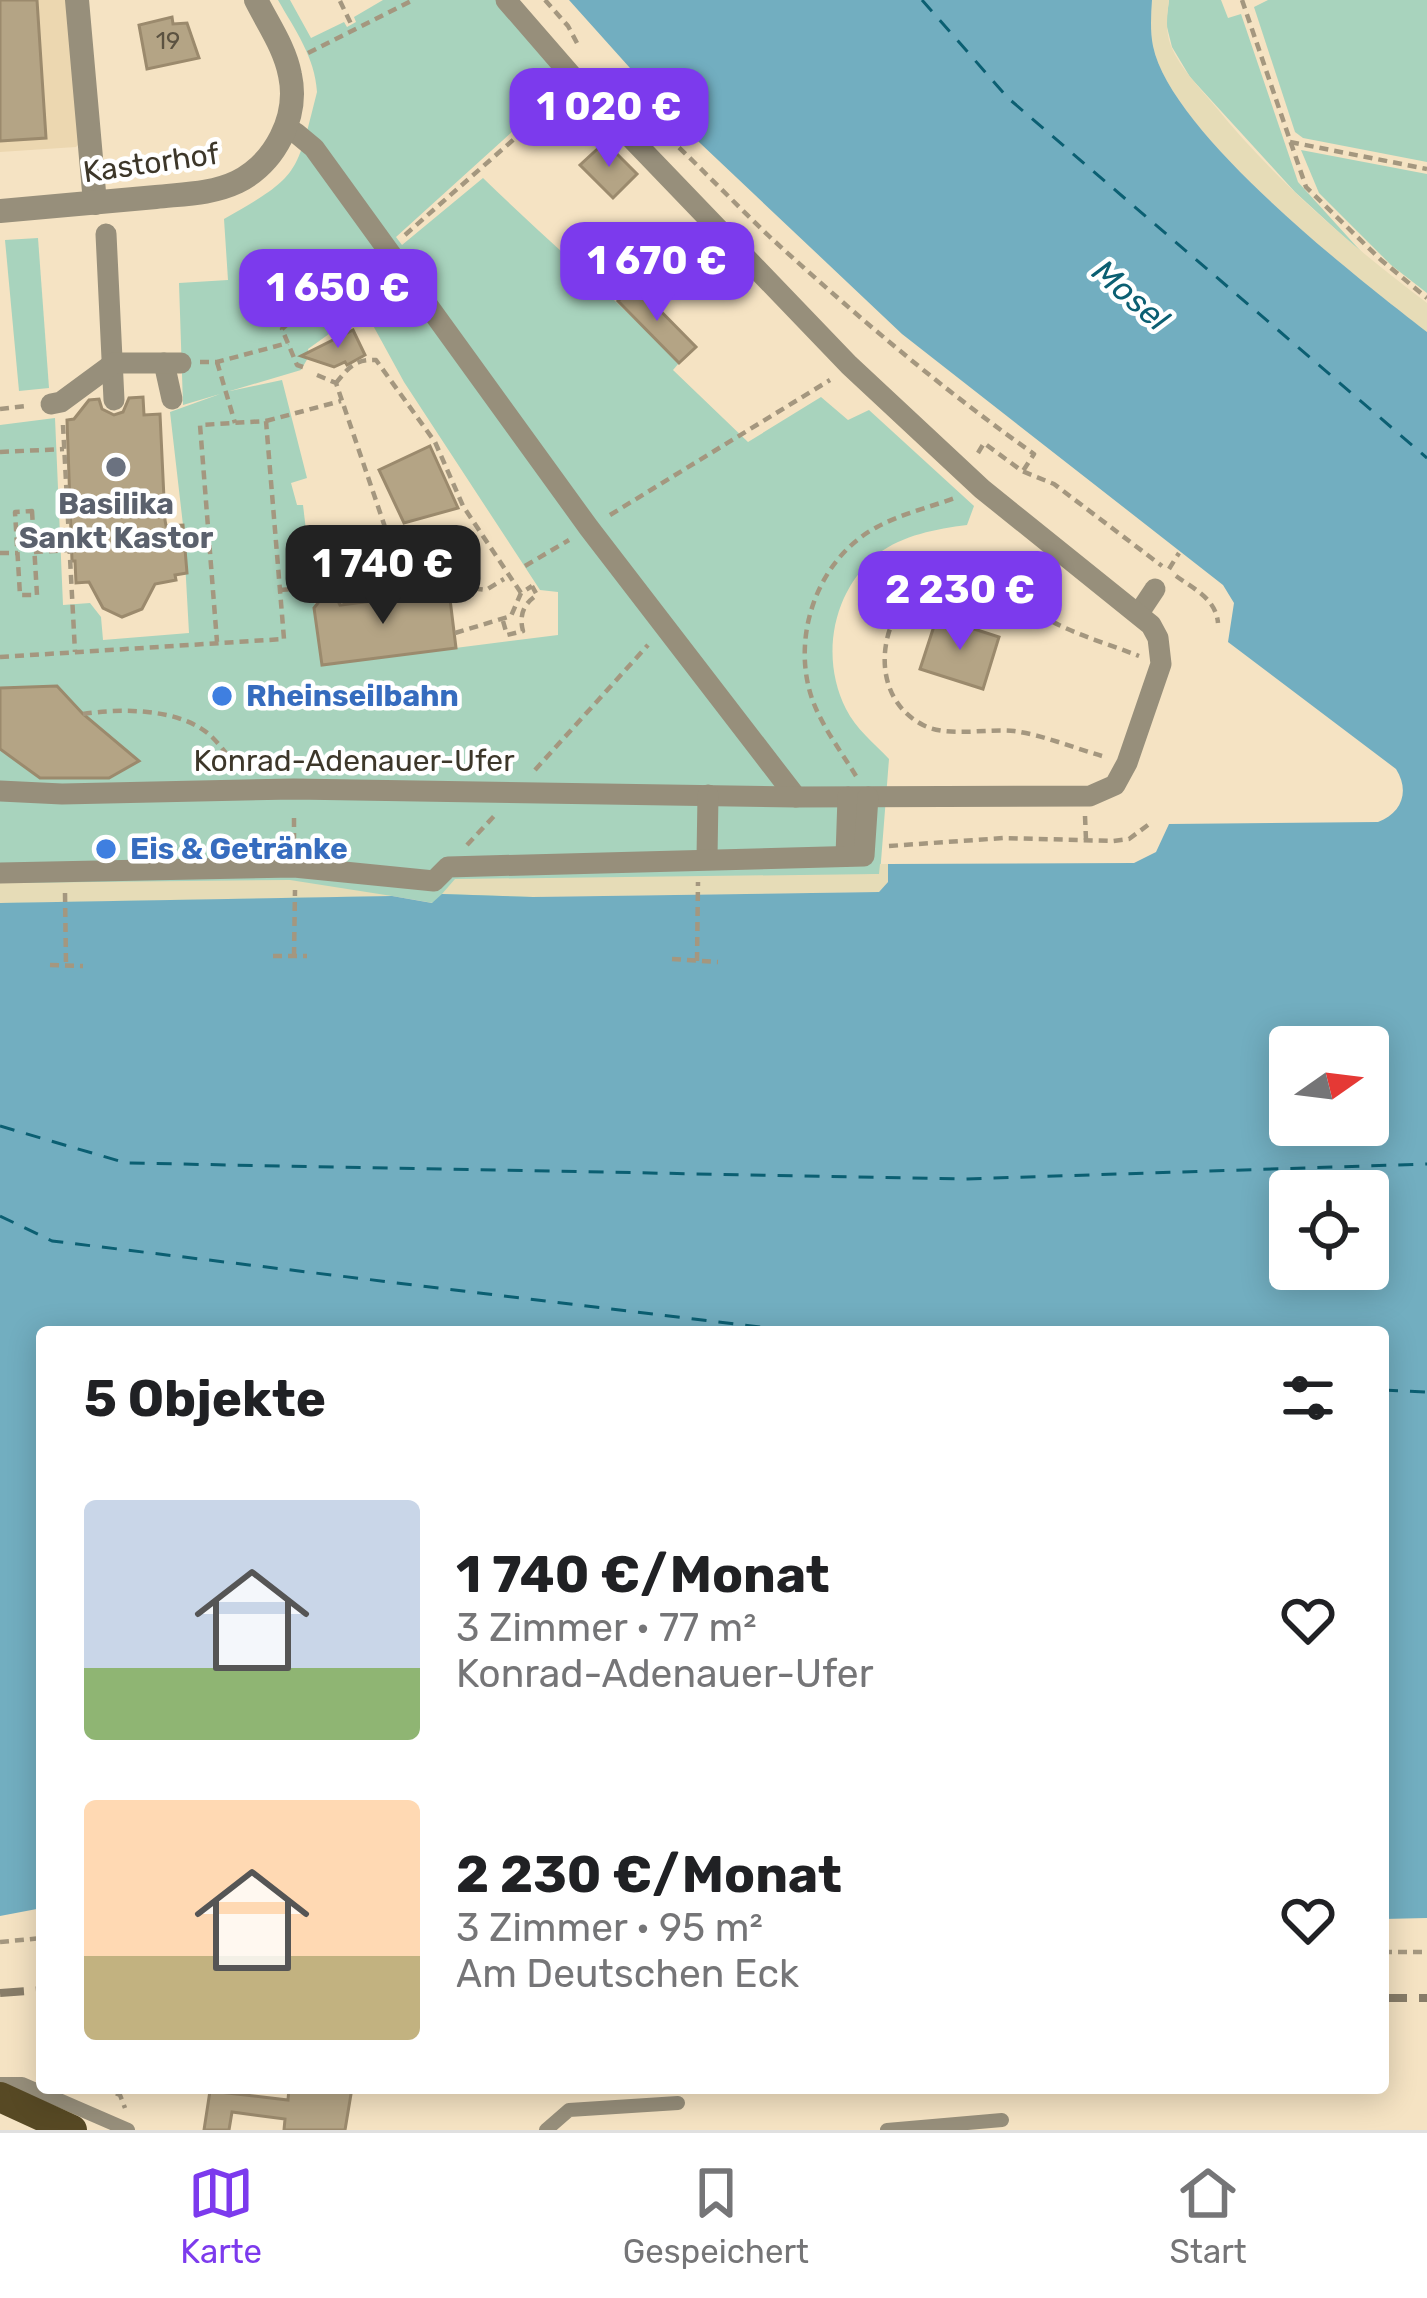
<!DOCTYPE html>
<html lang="de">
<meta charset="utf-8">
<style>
body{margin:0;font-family:Rubik,sans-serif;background:#f2f2f2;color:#202124;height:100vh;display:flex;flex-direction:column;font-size:45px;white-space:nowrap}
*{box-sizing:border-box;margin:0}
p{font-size:39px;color:#757577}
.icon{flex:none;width:66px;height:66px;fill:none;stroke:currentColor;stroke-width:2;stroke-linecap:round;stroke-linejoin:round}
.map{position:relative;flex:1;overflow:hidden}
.side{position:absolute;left:36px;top:1326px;width:1353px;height:768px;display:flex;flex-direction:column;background:#fff;border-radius:12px;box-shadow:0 6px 30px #0003}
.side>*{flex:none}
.needle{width:78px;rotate:76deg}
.controls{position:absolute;left:1269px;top:1026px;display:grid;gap:24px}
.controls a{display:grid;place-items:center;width:120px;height:120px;border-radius:12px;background:#fff;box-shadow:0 6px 30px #0003;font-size:60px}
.price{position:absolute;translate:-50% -102px;padding:0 27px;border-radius:24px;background:#7c3aed;color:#fff;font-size:39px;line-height:78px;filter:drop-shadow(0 3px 6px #0008)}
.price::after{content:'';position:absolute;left:50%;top:72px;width:36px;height:27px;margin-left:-18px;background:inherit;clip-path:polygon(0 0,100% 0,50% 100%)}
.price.on{background:#222;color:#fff}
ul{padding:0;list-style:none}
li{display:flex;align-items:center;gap:36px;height:300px;padding:0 48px}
li span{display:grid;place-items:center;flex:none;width:336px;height:240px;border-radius:12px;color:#555}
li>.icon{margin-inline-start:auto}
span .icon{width:144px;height:144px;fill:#fffc;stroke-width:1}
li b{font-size:51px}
h2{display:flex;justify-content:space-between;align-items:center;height:144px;padding:0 48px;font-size:51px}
.tab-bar{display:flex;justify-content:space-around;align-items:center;height:168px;border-top:3px solid #e0e0e0;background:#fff;font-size:33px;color:#757577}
.tab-bar a{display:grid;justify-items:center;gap:6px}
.tab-bar .on{color:#7c3aed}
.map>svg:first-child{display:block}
.built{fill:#ecd7b0}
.green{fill:#a8d3bd;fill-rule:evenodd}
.sand{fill:#e6dcb7}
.water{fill:#72aec0;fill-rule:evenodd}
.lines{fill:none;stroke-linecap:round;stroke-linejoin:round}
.ferry{stroke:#0b5f72;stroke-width:3;stroke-dasharray:15 12;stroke-linecap:butt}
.building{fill:#b4a485;stroke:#9b8a6d;stroke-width:3}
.path{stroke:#a4977f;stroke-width:4.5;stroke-dasharray:9 6;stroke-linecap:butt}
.service{stroke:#978f7b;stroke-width:14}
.pedestrian{stroke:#978f7b;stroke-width:21}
.minor{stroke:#978f7b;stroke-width:24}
.tertiary{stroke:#978f7b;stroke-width:24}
.primary{stroke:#574924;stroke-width:30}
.rail{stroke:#877c68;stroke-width:8;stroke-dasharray:24 12;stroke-linecap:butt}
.worship-dot{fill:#6b7280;stroke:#fff;stroke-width:4.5}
.shop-dot{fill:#3f7fe0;stroke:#fff;stroke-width:4.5}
.labels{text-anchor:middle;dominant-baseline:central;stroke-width:9;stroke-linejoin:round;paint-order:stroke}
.number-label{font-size:24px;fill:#5b5241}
.street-label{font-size:30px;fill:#3d372a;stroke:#fff}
.worship-label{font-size:30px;font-weight:bold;fill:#5b616d;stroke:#fff}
.shop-label{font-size:30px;font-weight:bold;fill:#366cbe;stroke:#fff;text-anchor:start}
.water-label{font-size:33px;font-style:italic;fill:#0b5f72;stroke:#fff}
</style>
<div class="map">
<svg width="1427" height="2130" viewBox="0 0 1427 2130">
<rect width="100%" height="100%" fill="#f5e3c3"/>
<!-- built -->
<path class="built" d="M0 0H70L83 140 76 147 0 152Z"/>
<!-- green -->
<g class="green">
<path d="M278 0H290L311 38 344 22 347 27 356 22 354 17 383 0H498L567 82 396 237 402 245 483 178C548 241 616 299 679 363L673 370 748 442 821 397 848 420 869 410 974 506 967 525C936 529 903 535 878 554 832 591 820 658 846 709 856 729 874 743 889 759L880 874 433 903 392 896 0 903V425L55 418 63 605 90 603 101 617 103 640 189 633 183 525 170 412 220 394 183 405 179 283 228 280 224 219C300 176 296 175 317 92 315 57 295 30 278 0ZM364 309 404 382 540 590 558 592V635L322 665 303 505H297L291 483 307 478 282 380 230 391 301 370 309 356 308 349Z"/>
<path d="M1169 0H1221L1228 18 1241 14 1298 182 1367 258 1295 192 1190 77 1172 47 1166 23Z"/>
<path d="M1268 0H1427V162L1303 138 1295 132 1254 7Z"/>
<path d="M1301 150 1427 174V293L1391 265 1319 193Z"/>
<path d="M38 238 49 388 19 391 5 240Z"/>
</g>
<!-- sand -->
<g class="sand">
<path d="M1152 0H1169C1167 16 1165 31 1171 46 1180 68 1200 88 1215 106 1276 181 1350 245 1427 303V332C1356 277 1171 133 1153 46 1150 31 1151 15 1152 0Z"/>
<path d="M880 864H888V882L879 892 533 897 442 894 455 879 879 874Z"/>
<path d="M290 880 392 896 0 903V883Z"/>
</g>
<!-- water -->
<path class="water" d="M569 0H1152C1151 15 1150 31 1153 46 1171 133 1356 277 1427 332V1918L1383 1919V1332H42V1908L0 1916V903L392 896 432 903 442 894 533 897 879 892 888 882V864L1134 863 1156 852 1169 824 1378 822C1402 813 1410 791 1396 769L1228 642 1234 603 1223 585 902 334 682 126ZM1368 1047V1125H1290V1047ZM1368 1191V1269H1290V1191Z"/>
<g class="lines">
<!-- ferry -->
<g class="ferry">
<path d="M922 0 1008 98 1427 458"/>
<path d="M0 1126 126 1163 965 1179 1427 1164"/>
<path d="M0 1216 52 1241 801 1332"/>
<path d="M1383 1390 1427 1392"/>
</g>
</g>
<!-- building -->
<g class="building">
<path d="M0 0H37L46 138 0 141Z"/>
<path d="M172 17 173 24 187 23 199 58 147 69 139 25Z"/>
<path d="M605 142 637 174 613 198 580 165Z"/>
<path d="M635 285 696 347 679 363 618 301Z"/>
<path d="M353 330 365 355 347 365 345 362 334 367 301 356Z"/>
<path d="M143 397 144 415 160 414 165 520 166 526 183 525 187 573 175 575 176 580 155 584 142 609 122 617 103 608 89 582 76 583 75 561H72L67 420 74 419 89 400 99 399 102 409 114 415 123 412 129 398Z"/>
<path d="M430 446 458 508 404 523 379 470Z"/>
<path d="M331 586 340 605 449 591 456 648 322 665 314 608Z"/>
<path d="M937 617 999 637 983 689 920 669Z"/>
<path d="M57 686 83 714 139 761 109 778H40L0 749V688Z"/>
<path d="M289 2088H352L345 2130H284L285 2119 232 2112 229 2130H204L210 2091 288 2100Z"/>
</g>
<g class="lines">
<!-- path -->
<g class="path">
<path d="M545 0 568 26 577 43"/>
<path d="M1242 0 1306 187 1381 260 1427 298"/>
<path d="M340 1 353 28"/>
<path d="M308 53 413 0"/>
<path d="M646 117C689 155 729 198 771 238 854 314 942 389 1034 454L1023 471"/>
<path d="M1290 142 1427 169"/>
<path d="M405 235 563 96"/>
<path d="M200 362H217L288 343"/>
<path d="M217 362 235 423"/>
<path d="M303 367 297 365 282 329 364 258"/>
<path d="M317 375 336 383 403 580 486 590 504 579"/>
<path d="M336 383C349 367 355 359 376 360L435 442 463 506 521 593"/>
<path d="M0 409 27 406"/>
<path d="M266 421 341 401"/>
<path d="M63 425 75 652"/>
<path d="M0 452 64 449"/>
<path d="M978 453 984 443 1022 471 1054 484 1162 566"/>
<path d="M32 511 37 595H20L15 512Z"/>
<path d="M610 515 830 380"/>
<path d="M34 552 69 550"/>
<path d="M0 553H18"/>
<path d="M525 566 569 540"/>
<path d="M1169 569 1179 553"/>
<path d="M1176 576C1194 589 1216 599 1218 623"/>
<path d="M280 590 400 581"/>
<path d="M503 621 507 635 523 631C519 616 523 604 537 595L532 586"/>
<path d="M455 633 511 616 521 593 532 586"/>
<path d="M0 657 284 639 266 421 200 425 217 642"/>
<path d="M83 714C122 708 182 708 212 737 221 746 229 757 237 767"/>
<path d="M1102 756C1074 748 1043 735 1014 731 987 728 947 738 923 725 849 687 891 559 974 576 1001 581 1029 609 1053 622 1080 636 1111 645 1139 656"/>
<path d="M535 770 648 645"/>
<path d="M856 776C842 753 824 729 814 704 789 641 816 559 877 527 901 514 930 507 955 498"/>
<path d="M1085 816 1086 840"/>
<path d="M294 842V812"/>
<path d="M467 845 496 814"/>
<path d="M889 846 1004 838 1113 841 1129 839 1148 825"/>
<path d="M65 893 66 965"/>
<path d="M273 956H307"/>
<path d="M294 956 295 890"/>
<path d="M672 959 718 962"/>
<path d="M697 961 698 882"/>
<path d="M50 965 83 966"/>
<path d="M0 1942 42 1938"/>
<path d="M1383 1952H1427"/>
<path d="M102 2088 120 2095 125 2108"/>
</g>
<!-- service -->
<g class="service">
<path d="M0 2084H22L128 2130"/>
<path d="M546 2130 569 2110 678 2103"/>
<path d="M887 2130 1002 2120"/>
</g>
<!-- pedestrian -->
<g class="pedestrian">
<path d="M296 133 314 148 589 528 796 797"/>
<path d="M106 234 114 400"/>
<path d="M164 363 172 399"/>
<path d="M51 404 61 402 114 363H181"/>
<path d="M1139 613 1155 589"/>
<path d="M0 791 62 794 294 789 796 797 1090 796 1115 785 1127 763 1161 664 1158 638 1151 625 982 489 849 365 578 83 506 0"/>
<path d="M846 856 848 797"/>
<path d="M707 858 708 795"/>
<path d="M0 873 294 867 434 881 448 867 864 856 868 797"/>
</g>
<!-- minor -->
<path class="minor" d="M77 0 95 203"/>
<!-- tertiary -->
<path class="tertiary" d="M0 211C52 206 104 202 156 197 183 194 212 194 237 182 275 163 299 117 290 75 285 48 268 24 256 0"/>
<!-- primary -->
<path class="primary" d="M0 2097 72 2130"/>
<!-- rail -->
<g class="rail">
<path d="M0 1993 42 1990"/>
<path d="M1383 1998H1427"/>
</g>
</g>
<!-- markers -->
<circle class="worship-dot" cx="116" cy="467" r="12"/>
<g class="shop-dot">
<circle cx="222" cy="696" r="12"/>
<circle cx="106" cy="849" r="12"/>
</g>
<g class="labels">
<!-- number labels -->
<g class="number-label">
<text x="168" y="41">19</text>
</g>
<!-- street labels -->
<g class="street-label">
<text transform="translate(151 163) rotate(-8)">Kastorhof</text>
<text x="354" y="761">Konrad-Adenauer-Ufer</text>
</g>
<!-- worship labels -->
<g class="worship-label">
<text x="116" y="504">Basilika<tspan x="116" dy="34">Sankt Kastor</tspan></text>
</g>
<!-- shop labels -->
<g class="shop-label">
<text x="246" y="696">Rheinseilbahn</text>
<text x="130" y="849">Eis &amp; Getränke</text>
</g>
<!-- water labels -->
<g class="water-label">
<text transform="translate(1131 295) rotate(41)">Mosel</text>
</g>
</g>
</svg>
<div class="controls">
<a><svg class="needle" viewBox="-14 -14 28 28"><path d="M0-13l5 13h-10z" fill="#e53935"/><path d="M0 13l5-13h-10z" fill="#757577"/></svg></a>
<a><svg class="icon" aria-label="locate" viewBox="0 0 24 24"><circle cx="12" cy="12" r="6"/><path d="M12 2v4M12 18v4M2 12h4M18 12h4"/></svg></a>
</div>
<b class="price" style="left:609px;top:170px">1 020 €</b>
<b class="price" style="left:657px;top:324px">1 670 €</b>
<b class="price" style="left:338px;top:351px">1 650 €</b>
<b class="price on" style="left:383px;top:627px">1 740 €</b>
<b class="price" style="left:960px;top:653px">2 230 €</b>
<section class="side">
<h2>5 Objekte<svg class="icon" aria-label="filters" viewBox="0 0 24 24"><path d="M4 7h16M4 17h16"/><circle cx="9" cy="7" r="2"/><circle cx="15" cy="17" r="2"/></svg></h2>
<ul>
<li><span style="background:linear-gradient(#c9d6e8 70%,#8fb573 0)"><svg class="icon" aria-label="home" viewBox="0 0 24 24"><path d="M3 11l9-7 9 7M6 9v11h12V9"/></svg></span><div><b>1 740 €/Monat</b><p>3 Zimmer · 77 m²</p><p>Konrad-Adenauer-Ufer</p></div><svg class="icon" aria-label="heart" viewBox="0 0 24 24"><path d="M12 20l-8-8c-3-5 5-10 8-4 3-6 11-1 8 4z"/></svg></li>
<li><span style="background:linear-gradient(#ffd9b3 65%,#c2b280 0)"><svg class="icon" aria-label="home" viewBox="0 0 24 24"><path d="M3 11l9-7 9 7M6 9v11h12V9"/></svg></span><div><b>2 230 €/Monat</b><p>3 Zimmer · 95 m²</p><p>Am Deutschen Eck</p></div><svg class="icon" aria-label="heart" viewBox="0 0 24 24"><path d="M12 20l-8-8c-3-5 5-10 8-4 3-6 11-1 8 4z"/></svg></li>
</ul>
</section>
</div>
<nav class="tab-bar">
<a class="on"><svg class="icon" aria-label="map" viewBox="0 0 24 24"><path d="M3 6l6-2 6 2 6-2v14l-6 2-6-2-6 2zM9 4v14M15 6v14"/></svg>Karte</a>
<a><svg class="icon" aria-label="saved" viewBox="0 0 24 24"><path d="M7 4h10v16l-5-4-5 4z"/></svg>Gespeichert</a>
<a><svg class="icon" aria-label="home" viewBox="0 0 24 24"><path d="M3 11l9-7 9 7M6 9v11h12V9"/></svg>Start</a>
</nav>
